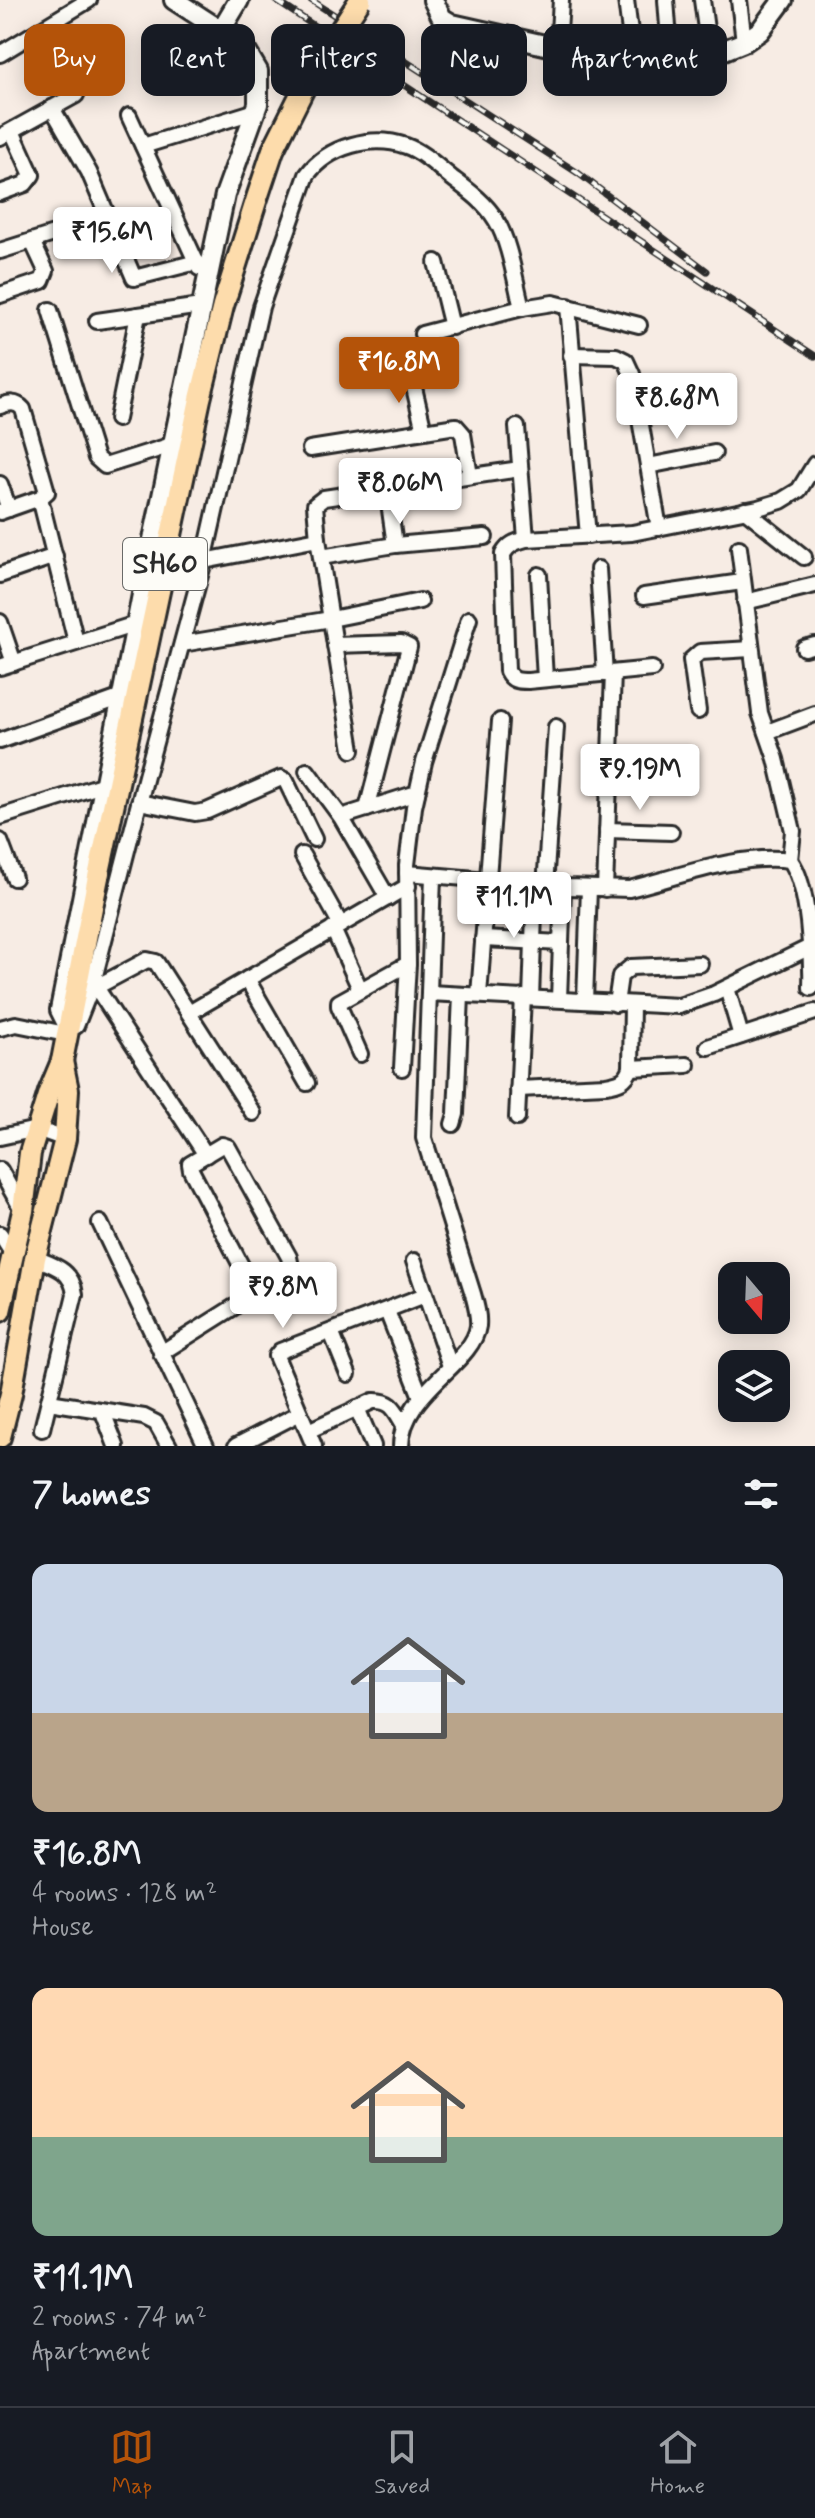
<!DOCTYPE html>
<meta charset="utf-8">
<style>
body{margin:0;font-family:Mynerve,sans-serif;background:#20242c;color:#f1f3f6;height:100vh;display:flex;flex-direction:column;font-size:30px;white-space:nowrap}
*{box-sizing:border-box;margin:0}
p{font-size:26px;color:#9ea1a6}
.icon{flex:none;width:44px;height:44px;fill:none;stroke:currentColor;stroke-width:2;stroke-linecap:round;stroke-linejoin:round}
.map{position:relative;height:1446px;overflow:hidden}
.sheet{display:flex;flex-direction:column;background:#171b24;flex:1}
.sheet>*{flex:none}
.banner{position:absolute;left:24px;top:24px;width:768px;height:72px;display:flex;gap:16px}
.needle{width:52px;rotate:161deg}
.tools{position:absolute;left:718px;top:1262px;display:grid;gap:16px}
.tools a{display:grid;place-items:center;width:72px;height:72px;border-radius:16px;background:#171b24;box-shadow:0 4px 20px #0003;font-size:40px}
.price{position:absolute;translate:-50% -68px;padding:0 18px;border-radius:8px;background:#fff;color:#222;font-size:26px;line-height:52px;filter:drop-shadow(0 2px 4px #0008)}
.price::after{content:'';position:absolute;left:50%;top:48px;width:24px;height:18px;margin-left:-12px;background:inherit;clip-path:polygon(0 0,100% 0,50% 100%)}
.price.active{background:#b45309;color:#fff}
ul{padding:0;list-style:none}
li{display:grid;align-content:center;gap:16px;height:424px;padding:0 32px}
li span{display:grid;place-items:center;height:248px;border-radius:16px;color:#555}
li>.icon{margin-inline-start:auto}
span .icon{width:144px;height:144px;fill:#fffc;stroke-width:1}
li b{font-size:34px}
h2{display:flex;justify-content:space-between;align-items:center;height:96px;padding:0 32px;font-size:34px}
.pill{padding:0 28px;border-radius:16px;background:#171b24;box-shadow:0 4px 20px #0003;font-size:28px;line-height:72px}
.pill.active{background:#b45309;color:#fff}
.dock{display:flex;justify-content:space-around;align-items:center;height:112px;border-top:2px solid #363941;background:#171b24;font-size:22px;color:#9ea1a6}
.dock a{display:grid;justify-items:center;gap:4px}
.dock .active{color:#b45309}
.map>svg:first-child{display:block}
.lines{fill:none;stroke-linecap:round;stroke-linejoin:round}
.street-casing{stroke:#2b2b2b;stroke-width:20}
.secondary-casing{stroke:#2b2b2b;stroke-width:24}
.primary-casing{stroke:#2b2b2b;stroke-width:26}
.street{stroke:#fdfcf7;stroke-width:14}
.secondary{stroke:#fdfcf7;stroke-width:18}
.primary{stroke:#fddcac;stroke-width:20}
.rail-casing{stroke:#2b2b2b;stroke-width:7}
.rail{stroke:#fdfcf7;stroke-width:4;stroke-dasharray:12;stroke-linecap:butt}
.primary-bridge-casing{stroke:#2b2b2b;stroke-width:26;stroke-linecap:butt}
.primary-bridge{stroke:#fddcac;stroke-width:20}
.labels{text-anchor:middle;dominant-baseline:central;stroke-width:6;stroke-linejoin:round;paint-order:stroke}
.shield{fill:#fdfcf7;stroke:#6a6a68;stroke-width:2}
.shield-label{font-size:30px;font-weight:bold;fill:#2b2b2b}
</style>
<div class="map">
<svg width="815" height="1446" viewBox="0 0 815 1446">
<rect width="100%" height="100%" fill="#f7ece4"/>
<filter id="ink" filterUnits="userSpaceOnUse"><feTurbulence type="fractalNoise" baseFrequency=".0125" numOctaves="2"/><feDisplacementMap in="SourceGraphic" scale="16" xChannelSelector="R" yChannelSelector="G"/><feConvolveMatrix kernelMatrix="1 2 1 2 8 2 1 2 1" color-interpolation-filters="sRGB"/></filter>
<g filter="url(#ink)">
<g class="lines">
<!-- street casing -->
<g class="street-casing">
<g id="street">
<path d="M626 0 633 56"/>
<path d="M666 0 670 53"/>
<path d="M702 0 709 51"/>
<path d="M739 0 744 42"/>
<path d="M558 48 561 0"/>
<path d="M0 54 89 0"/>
<path d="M52 108 89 172 134 278 197 262"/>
<path d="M129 116 199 268"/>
<path d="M0 137 76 95"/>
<path d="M143 146 256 111"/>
<path d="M0 193 25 184 32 175 12 131"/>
<path d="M0 251 57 233"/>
<path d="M436 262 452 327"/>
<path d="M0 295 42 281 46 271 32 241"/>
<path d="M568 306 588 536"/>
<path d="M50 310 96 458 105 466 172 445"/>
<path d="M97 321 201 306"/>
<path d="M422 334 522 308 553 303 639 325"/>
<path d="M571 355 616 356 626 361 632 374 659 528"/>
<path d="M410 370 424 431"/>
<path d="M0 406C9 403 16 401 23 409L47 492 40 498 0 512"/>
<path d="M117 419 138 315"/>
<path d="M517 427 526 539"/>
<path d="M310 449 456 426 463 434 470 476"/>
<path d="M648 466 714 453"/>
<path d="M0 484 9 509"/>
<path d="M387 489 395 545"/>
<path d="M40 498 76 642"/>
<path d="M745 510 804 557"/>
<path d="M739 548 760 713 776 759 793 831 790 860"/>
<path d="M321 557 395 545 485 537"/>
<path d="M204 561 318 539"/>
<path d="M598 569 605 674"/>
<path d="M0 575 55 556"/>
<path d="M539 575 545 679"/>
<path d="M644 596 742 582"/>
<path d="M745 602 815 585"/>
<path d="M0 622 14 663"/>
<path d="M182 644 331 619 420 601"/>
<path d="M335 645 401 643 409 647 367 809"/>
<path d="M804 648 815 645"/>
<path d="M0 667 136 624"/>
<path d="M652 669 528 681C518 681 512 681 507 671L503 554C509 544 515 542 526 539L632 533 758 508 781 501 799 490 815 464"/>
<path d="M698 711 691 660 700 652 751 649"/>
<path d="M767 732 815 714"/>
<path d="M0 741 122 697"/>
<path d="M352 750 318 539 315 505 324 498 520 469"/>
<path d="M609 769 682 773"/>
<path d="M307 771 341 817 388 898"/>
<path d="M139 802 195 813 207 811 281 778 286 781 314 839"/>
<path d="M0 817 105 784"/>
<path d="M341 817 417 793"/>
<path d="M607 830 671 832"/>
<path d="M0 841 14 878"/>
<path d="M302 855 341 925"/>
<path d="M407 873 568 887 629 889C678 877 740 853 790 860 809 885 812 956 811 988"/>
<path d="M545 886 556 727"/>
<path d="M605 889 613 673"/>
<path d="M333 929 360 989"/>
<path d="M483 939 561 943"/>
<path d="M247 979 307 1083"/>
<path d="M92 981 206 1155"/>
<path d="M96 987 147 960 156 962 253 1113"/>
<path d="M727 988 741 1036"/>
<path d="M429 993 679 1006 714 994 810 947"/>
<path d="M479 995 500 721"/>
<path d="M531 998 535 885"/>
<path d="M559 999 563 887"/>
<path d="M585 1001 589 888"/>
<path d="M616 1004 620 976 631 967 700 964"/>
<path d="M189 1013 408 886"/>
<path d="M76 1026 93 983 146 776 204 561 261 307 307 175C328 146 372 134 406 146 423 152 438 167 452 178 468 190 485 202 496 220 510 243 515 281 522 308"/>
<path d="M0 1028 16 1024 66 1034"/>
<path d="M708 1047 815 1012"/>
<path d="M360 1054 339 1006V1002L408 964"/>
<path d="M402 1068 408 964 407 865 414 807 424 762 469 619"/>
<path d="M631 1068 687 1065"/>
<path d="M518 1089 606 1085C619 1083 626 1081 631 1068L632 1005"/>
<path d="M517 1118 523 997"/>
<path d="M453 1124 456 1114 461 995"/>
<path d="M0 1137 37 1129 65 1139"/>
<path d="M0 1170 23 1211"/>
<path d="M100 1223 206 1446"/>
<path d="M0 1234 12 1253"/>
<path d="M35 1258C55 1266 72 1270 75 1294L42 1429"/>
<path d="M414 1261 450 1366"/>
<path d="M256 1294 191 1170 190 1164 222 1145 228 1147 289 1257 291 1267"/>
<path d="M387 1311 421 1397"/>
<path d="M331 1332 348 1374"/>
<path d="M161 1353 234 1307"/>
<path d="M49 1402 144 1417 156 1423 169 1446"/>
<path d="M357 1408 373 1446"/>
<path d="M103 1412 116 1446"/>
<path d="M308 1431 373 1401C392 1400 395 1410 404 1425"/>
<path d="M236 1446 300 1413"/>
<path d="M314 1446 276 1356 280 1351 425 1295"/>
<path d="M401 1446C401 1392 473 1364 478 1326 479 1315 476 1305 473 1294L424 1138 433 876"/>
</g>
</g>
<!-- secondary casing -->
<g class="secondary-casing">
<g id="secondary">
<path d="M433 0 442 18 452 24 558 48 633 56 722 51 744 42 760 31 783 0"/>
<path d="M221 30 239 0"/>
<path d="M68 1026 60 1010 151 549 225 195 258 104V71L242 44 174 0"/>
</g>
</g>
<!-- primary casing -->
<g class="primary-casing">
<g id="primary">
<path d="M0 1311 23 1211 30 1153 49 1092 62 1061 97 882 200 399 223 306 257 198 273 150 309 78"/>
<path d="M0 1437 11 1394 35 1258 65 1139 68 1090 62 1061"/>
</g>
</g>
<!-- street -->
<use href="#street" class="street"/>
<!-- secondary -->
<use href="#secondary" class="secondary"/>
<!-- primary -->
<use href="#primary" class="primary"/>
<!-- rail casing -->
<g class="rail-casing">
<g id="rail">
<path d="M275 0 815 356"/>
<path d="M311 0 578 173 707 271"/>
</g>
</g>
<!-- rail -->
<use href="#rail" class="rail"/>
<!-- primary-bridge casing -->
<g class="primary-bridge-casing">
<path id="primary-bridge" d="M309 78 360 0"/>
</g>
<!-- primary-bridge -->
<use href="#primary-bridge" class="primary-bridge"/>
</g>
</g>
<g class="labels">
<!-- shield labels -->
<rect class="shield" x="123" y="538" width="84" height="52" rx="6"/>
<g class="shield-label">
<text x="165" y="564">SH60</text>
</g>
</g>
</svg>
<div class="tools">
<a><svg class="needle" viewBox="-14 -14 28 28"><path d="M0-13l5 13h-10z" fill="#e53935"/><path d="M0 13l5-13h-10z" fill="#9ea1a6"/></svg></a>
<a><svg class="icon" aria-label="layers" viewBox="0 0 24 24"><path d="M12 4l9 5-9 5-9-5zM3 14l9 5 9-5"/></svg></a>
</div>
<b class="price" style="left:112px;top:275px">₹15.6M</b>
<b class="price active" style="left:399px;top:405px">₹16.8M</b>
<b class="price" style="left:677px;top:441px">₹8.68M</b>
<b class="price" style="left:400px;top:526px">₹8.06M</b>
<b class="price" style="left:640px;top:812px">₹9.19M</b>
<b class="price" style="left:514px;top:940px">₹11.1M</b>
<b class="price" style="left:283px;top:1330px">₹9.8M</b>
<div class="banner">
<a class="pill active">Buy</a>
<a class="pill">Rent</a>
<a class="pill">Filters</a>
<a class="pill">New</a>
<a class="pill">Apartment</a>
</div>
</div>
<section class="sheet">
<h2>7 homes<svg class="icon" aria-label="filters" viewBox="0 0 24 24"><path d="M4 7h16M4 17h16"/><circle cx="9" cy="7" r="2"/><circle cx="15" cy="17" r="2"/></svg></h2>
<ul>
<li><span style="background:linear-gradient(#c9d6e8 60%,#b9a48a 0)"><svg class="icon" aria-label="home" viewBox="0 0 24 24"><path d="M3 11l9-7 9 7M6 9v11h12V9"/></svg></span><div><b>₹16.8M</b><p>4 rooms · 128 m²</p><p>House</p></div></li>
<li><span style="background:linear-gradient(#ffd9b3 60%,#7fa58c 0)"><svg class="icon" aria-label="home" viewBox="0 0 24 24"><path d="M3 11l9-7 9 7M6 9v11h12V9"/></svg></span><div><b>₹11.1M</b><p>2 rooms · 74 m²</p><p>Apartment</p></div></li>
</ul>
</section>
<nav class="dock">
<a class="active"><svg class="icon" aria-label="map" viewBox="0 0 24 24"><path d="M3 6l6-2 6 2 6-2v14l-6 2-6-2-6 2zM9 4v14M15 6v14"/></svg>Map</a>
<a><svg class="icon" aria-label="saved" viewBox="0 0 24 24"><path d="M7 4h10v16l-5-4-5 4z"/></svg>Saved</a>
<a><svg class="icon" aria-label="home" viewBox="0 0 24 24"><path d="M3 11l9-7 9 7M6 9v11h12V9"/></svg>Home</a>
</nav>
